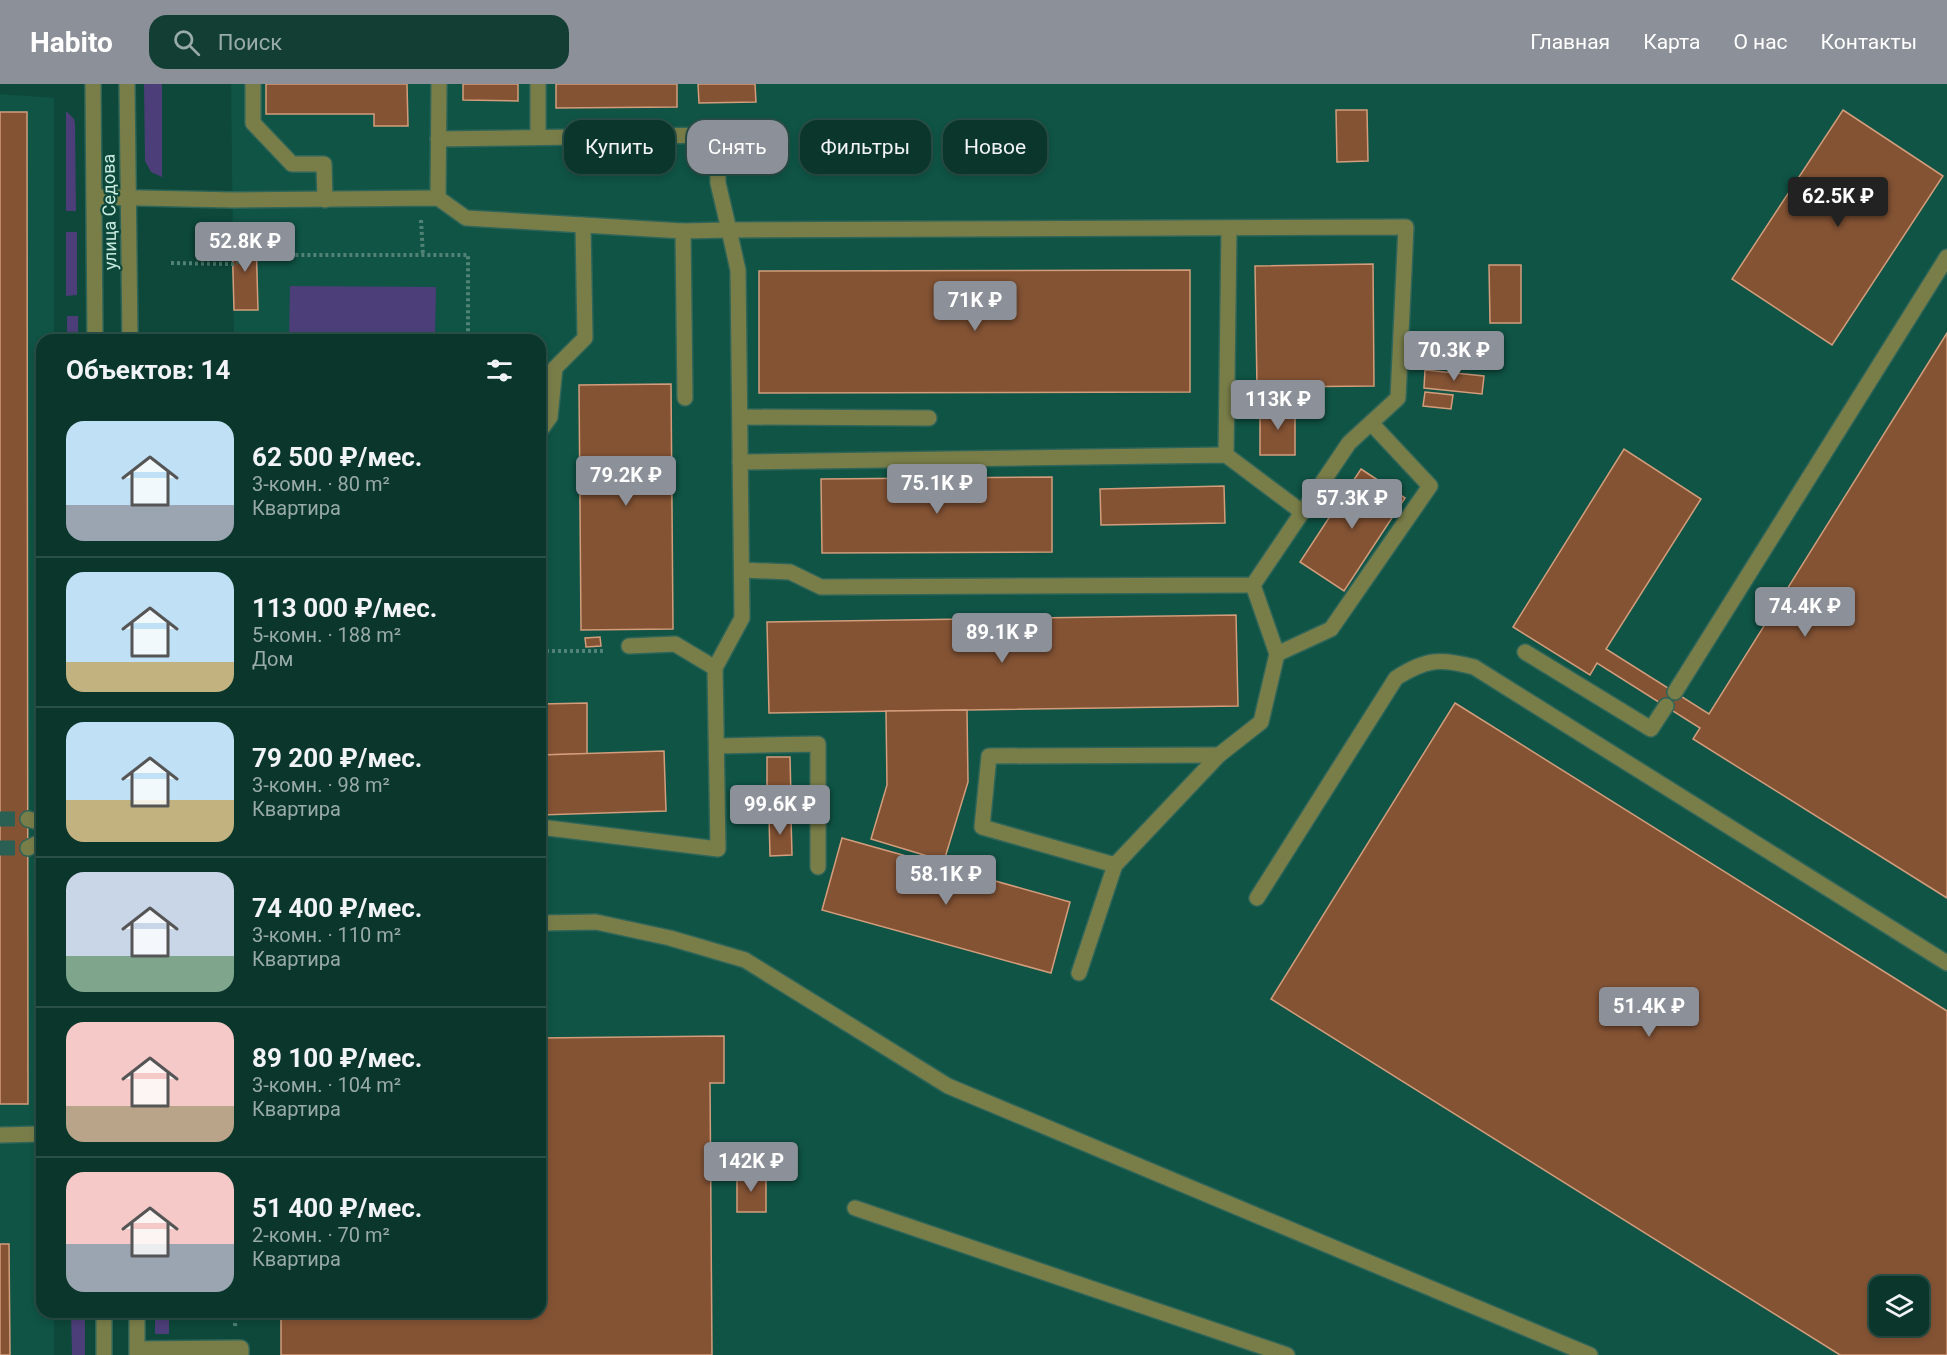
<!DOCTYPE html>
<html lang="ru">
<meta charset="utf-8">
<style>
body{margin:0;font-family:Roboto,sans-serif;background:#133e34;color:#f1f3f6;height:100vh;display:flex;flex-direction:column;font-size:22px;white-space:nowrap}
*{box-sizing:border-box;margin:0}
p{font-size:20px;color:#99aba9}
.icon{flex:none;width:33px;height:33px;fill:none;stroke:currentColor;stroke-width:2;stroke-linecap:round;stroke-linejoin:round}
.map{position:relative;flex:1;overflow:hidden}
.side{position:absolute;left:36px;top:250px;width:510px;height:984px;display:flex;flex-direction:column;background:#0a362c;border-radius:18px;box-shadow:0 3px 9px #0003,0 0 0 2px #2a5048}
.side>*{flex:none}
.guide{position:absolute;left:564px;top:36px;width:570px;height:54px;display:flex;gap:12px}
.fabs{position:absolute;left:1869px;top:1192px;display:grid;gap:12px}
.fabs a{display:grid;place-items:center;width:60px;height:60px;border-radius:12px;background:#0a362c;box-shadow:0 3px 9px #0003,0 0 0 2px #2a5048;font-size:30px}
.price{position:absolute;translate:-50% -51px;padding:0 14px;border-radius:6px;background:#8c9099;color:#fff;font-size:20px;line-height:39px;filter:drop-shadow(0 2px 3px #0008)}
.price::after{content:'';position:absolute;left:50%;top:36px;width:18px;height:14px;margin-left:-9px;background:inherit;clip-path:polygon(0 0,100% 0,50% 100%)}
.price.current{background:#222;color:#fff}
ul{padding:0;list-style:none}
li{display:flex;align-items:center;gap:18px;height:150px;padding:0 30px}
li+li{border-top:2px solid #2a5048}
li span{display:grid;place-items:center;flex:none;width:168px;height:120px;border-radius:18px;color:#555}
li>.icon{margin-inline-start:auto}
span .icon{width:72px;height:72px;fill:#fffc;stroke-width:1}
li b{font-size:26px}
h2{display:flex;justify-content:space-between;align-items:center;height:72px;padding:0 30px;font-size:26px}
.pill{padding:0 21px;border-radius:18px;background:#0a362c;box-shadow:0 3px 9px #0003,0 0 0 2px #2a5048;font-size:21px;line-height:54px}
.pill.current{background:#8c9099;color:#fff}
header{display:flex;align-items:center;gap:36px;box-sizing:border-box;height:84px;padding:0 30px;background:#8c9099;color:#fff}
header strong{font-size:28px}
nav{display:flex;gap:33px;margin-inline-start:auto;font-size:21px}
.search{width:420px;height:54px;background:#133e34;display:flex;align-items:center;gap:15px;box-sizing:border-box;padding:0 21px;border-radius:18px;color:#99aba9;font-size:22px}
.map>svg:first-child{display:block}
.built{fill:#0f5445;fill-rule:evenodd}
.green{fill:#4c3e78}
.building{fill:#845334;stroke:#d39d7c;stroke-width:1.5;fill-rule:evenodd}
.lines{fill:none;stroke-linecap:round;stroke-linejoin:round}
.minor-tunnel{stroke:#296053;stroke-width:15;stroke-dasharray:15 8;stroke-linecap:butt}
.minor-casing{stroke:#2f6558;stroke-width:18}
.path{stroke:#508275;stroke-width:4;stroke-dasharray:3 3;stroke-linecap:butt}
.minor{stroke:#797e49;stroke-width:15}
.labels{text-anchor:middle;dominant-baseline:central;stroke-width:4.5;stroke-linejoin:round;paint-order:stroke}
.street-label{font-size:18px;fill:#c9ebdf;stroke:#0d483a}
</style>
<header>
<strong>Habito</strong>
<div class="search"><svg class="icon" aria-label="search" viewBox="0 0 24 24"><circle cx="10" cy="10" r="6"/><path d="M15 15l6 6"/></svg>Поиск</div>
<nav><a>Главная</a><a>Карта</a><a>О нас</a><a>Контакты</a></nav>
</header>
<div class="map">
<svg width="1947" height="1271" viewBox="0 0 1947 1271">
<rect width="100%" height="100%" fill="#0d483a"/>
<!-- built -->
<g class="built">
<path d="M231 0H1947V1271H281V1229L540 1228V256H234ZM1880 1203H1918V1242H1880Z"/>
<path d="M0 10 54 14V256H42V1228L54 1229V1271H0Z"/>
</g>
<!-- green -->
<g class="green">
<path d="M144 0H162V93L151 88 145 77Z"/>
<path d="M66 27 74 35 75 40 76 127H66Z"/>
<path d="M66 148H77V211L66 212Z"/>
<path d="M290 202 436 203 435 256H289Z"/>
<rect x="67" y="232" width="11" height="24"/>
<path d="M71 1229H85V1271H72Z"/>
<rect x="155" y="1229" width="14" height="21"/>
</g>
<!-- building -->
<g class="building">
<path d="M266 0H407L408 42H374V30H266Z"/>
<path d="M463 0H518V17L463 16Z"/>
<path d="M556 0H677V23L556 24Z"/>
<path d="M698 0H755L756 18 699 19Z"/>
<path d="M1336 26H1367L1368 77 1337 78Z"/>
<path d="M1843 26 1943 92 1832 261 1732 195Z"/>
<path d="M0 28H27L28 1020H0Z"/>
<path d="M232 153H256L258 226H234Z"/>
<path d="M1373 180 1374 302 1257 303 1255 182Z"/>
<path d="M1489 181H1521V239H1490Z"/>
<path d="M1190 186V308L759 309V187Z"/>
<path d="M1947 249V814L1693 655 1700 644 1597 579 1590 591 1513 543 1624 365 1701 415 1606 565 1709 630Z"/>
<path d="M1425 286 1484 292 1482 310 1424 304Z"/>
<path d="M671 300 673 545 581 546 579 301Z"/>
<path d="M1425 308 1453 311 1451 325 1423 322Z"/>
<path d="M1295 322V371H1260V323Z"/>
<path d="M1361 385 1405 414 1344 507 1300 478Z"/>
<path d="M1052 393V468L822 469 821 395Z"/>
<path d="M1224 402 1225 439 1101 441 1100 405Z"/>
<path d="M1236 531 1238 622 769 629 767 538Z"/>
<path d="M600 553 601 562 586 563 585 554Z"/>
<path d="M587 619V670L540 671V620Z"/>
<path d="M1455 619 1947 927V1271H1840L1271 915ZM1880 1203H1918V1242H1880Z"/>
<path d="M967 626 968 698 944 777 871 755 887 701 886 627Z"/>
<path d="M664 667 666 727 540 731V671Z"/>
<path d="M767 673H790L791 714H767Z"/>
<path d="M791 733 792 771 770 772 769 734Z"/>
<path d="M842 754 1070 818 1051 889 822 826Z"/>
<path d="M724 952V999H710L712 1271H281V1228H540V954Z"/>
<rect x="737" y="1089" width="29" height="39"/>
<path d="M0 1160H9L10 1271H0Z"/>
</g>
<g class="lines">
<!-- minor-tunnel -->
<g class="minor-tunnel">
<path d="M0 735H28"/>
<path d="M0 764H28"/>
</g>
<!-- minor casing -->
<g class="minor-casing">
<g id="minor">
<path d="M93 0 95 256"/>
<path d="M127 0 130 256"/>
<path d="M253 0V39L292 80H324L325 116"/>
<path d="M538 0V53"/>
<path d="M438 55 717 51 718 99 729 146 1406 143 1398 314 1349 359 1253 501 821 503 790 488 742 486"/>
<path d="M94 113 233 116 438 114 466 134 683 147 729 146 738 186 742 534 715 584 718 765 540 743"/>
<path d="M438 114 439 0"/>
<path d="M683 147 685 314"/>
<path d="M740 333 929 334"/>
<path d="M540 347 550 333 555 284 585 254 583 141"/>
<path d="M1226 371 1229 144"/>
<path d="M740 378 1226 371 1302 428"/>
<path d="M629 562 675 560 715 584"/>
<path d="M1525 568 1651 645 1666 622"/>
<path d="M1277 570 1331 545 1430 402 1371 339"/>
<path d="M1675 608 1947 173"/>
<path d="M717 662 818 660V783"/>
<path d="M28 735 42 739"/>
<path d="M28 764 42 757"/>
<path d="M1115 781 982 743 989 672 1219 671"/>
<path d="M1257 814 1396 594C1426 575 1439 574 1474 583L1947 879"/>
<path d="M540 839 596 838 670 854 745 876 948 1002 1590 1271"/>
<path d="M1079 889 1115 781 1219 671 1261 638 1277 570 1253 501"/>
<path d="M0 1051 42 1050"/>
<path d="M855 1124 1287 1271"/>
<path d="M104 1228V1271"/>
<path d="M137 1228V1271"/>
<path d="M137 1265 236 1264H241V1271"/>
</g>
</g>
<!-- path -->
<g class="path">
<path d="M421 136 423 172"/>
<path d="M171 179 233 180 257 171H468V256"/>
<path d="M540 567H606"/>
<path d="M235 1242 236 1228"/>
</g>
<!-- minor -->
<use href="#minor" class="minor"/>
</g>
<g class="labels">
<!-- street labels -->
<g class="street-label">
<text transform="translate(109 128) rotate(-91)">улица Седова</text>
</g>
</g>
</svg>
<div class="fabs">
<a><svg class="icon" aria-label="layers" viewBox="0 0 24 24"><path d="M12 4l9 5-9 5-9-5zM3 14l9 5 9-5"/></svg></a>
</div>
<b class="price current" style="left:1838px;top:144px">62.5K ₽</b>
<b class="price" style="left:245px;top:189px">52.8K ₽</b>
<b class="price" style="left:975px;top:248px">71K ₽</b>
<b class="price" style="left:1454px;top:298px">70.3K ₽</b>
<b class="price" style="left:1278px;top:347px">113K ₽</b>
<b class="price" style="left:626px;top:423px">79.2K ₽</b>
<b class="price" style="left:937px;top:431px">75.1K ₽</b>
<b class="price" style="left:1352px;top:446px">57.3K ₽</b>
<b class="price" style="left:1805px;top:554px">74.4K ₽</b>
<b class="price" style="left:1002px;top:580px">89.1K ₽</b>
<b class="price" style="left:780px;top:752px">99.6K ₽</b>
<b class="price" style="left:946px;top:822px">58.1K ₽</b>
<b class="price" style="left:1649px;top:954px">51.4K ₽</b>
<b class="price" style="left:751px;top:1109px">142K ₽</b>
<div class="guide">
<a class="pill">Купить</a>
<a class="pill current">Снять</a>
<a class="pill">Фильтры</a>
<a class="pill">Новое</a>
</div>
<section class="side">
<h2>Объектов: 14<svg class="icon" aria-label="filters" viewBox="0 0 24 24"><path d="M4 7h16M4 17h16"/><circle cx="9" cy="7" r="2"/><circle cx="15" cy="17" r="2"/></svg></h2>
<ul>
<li><span style="background:linear-gradient(#bfe0f5 70%,#9aa5b1 0)"><svg class="icon" aria-label="home" viewBox="0 0 24 24"><path d="M3 11l9-7 9 7M6 9v11h12V9"/></svg></span><div><b>62 500 ₽/мес.</b><p>3-комн. · 80 m²</p><p>Квартира</p></div></li>
<li><span style="background:linear-gradient(#bfe0f5 75%,#c2b280 0)"><svg class="icon" aria-label="home" viewBox="0 0 24 24"><path d="M3 11l9-7 9 7M6 9v11h12V9"/></svg></span><div><b>113 000 ₽/мес.</b><p>5-комн. · 188 m²</p><p>Дом</p></div></li>
<li><span style="background:linear-gradient(#bfe0f5 65%,#c2b280 0)"><svg class="icon" aria-label="home" viewBox="0 0 24 24"><path d="M3 11l9-7 9 7M6 9v11h12V9"/></svg></span><div><b>79 200 ₽/мес.</b><p>3-комн. · 98 m²</p><p>Квартира</p></div></li>
<li><span style="background:linear-gradient(#c9d6e8 70%,#7fa58c 0)"><svg class="icon" aria-label="home" viewBox="0 0 24 24"><path d="M3 11l9-7 9 7M6 9v11h12V9"/></svg></span><div><b>74 400 ₽/мес.</b><p>3-комн. · 110 m²</p><p>Квартира</p></div></li>
<li><span style="background:linear-gradient(#f6c9c9 70%,#b9a48a 0)"><svg class="icon" aria-label="home" viewBox="0 0 24 24"><path d="M3 11l9-7 9 7M6 9v11h12V9"/></svg></span><div><b>89 100 ₽/мес.</b><p>3-комн. · 104 m²</p><p>Квартира</p></div></li>
<li><span style="background:linear-gradient(#f6c9c9 60%,#9aa5b1 0)"><svg class="icon" aria-label="home" viewBox="0 0 24 24"><path d="M3 11l9-7 9 7M6 9v11h12V9"/></svg></span><div><b>51 400 ₽/мес.</b><p>2-комн. · 70 m²</p><p>Квартира</p></div></li>
</ul>
</section>
</div>
